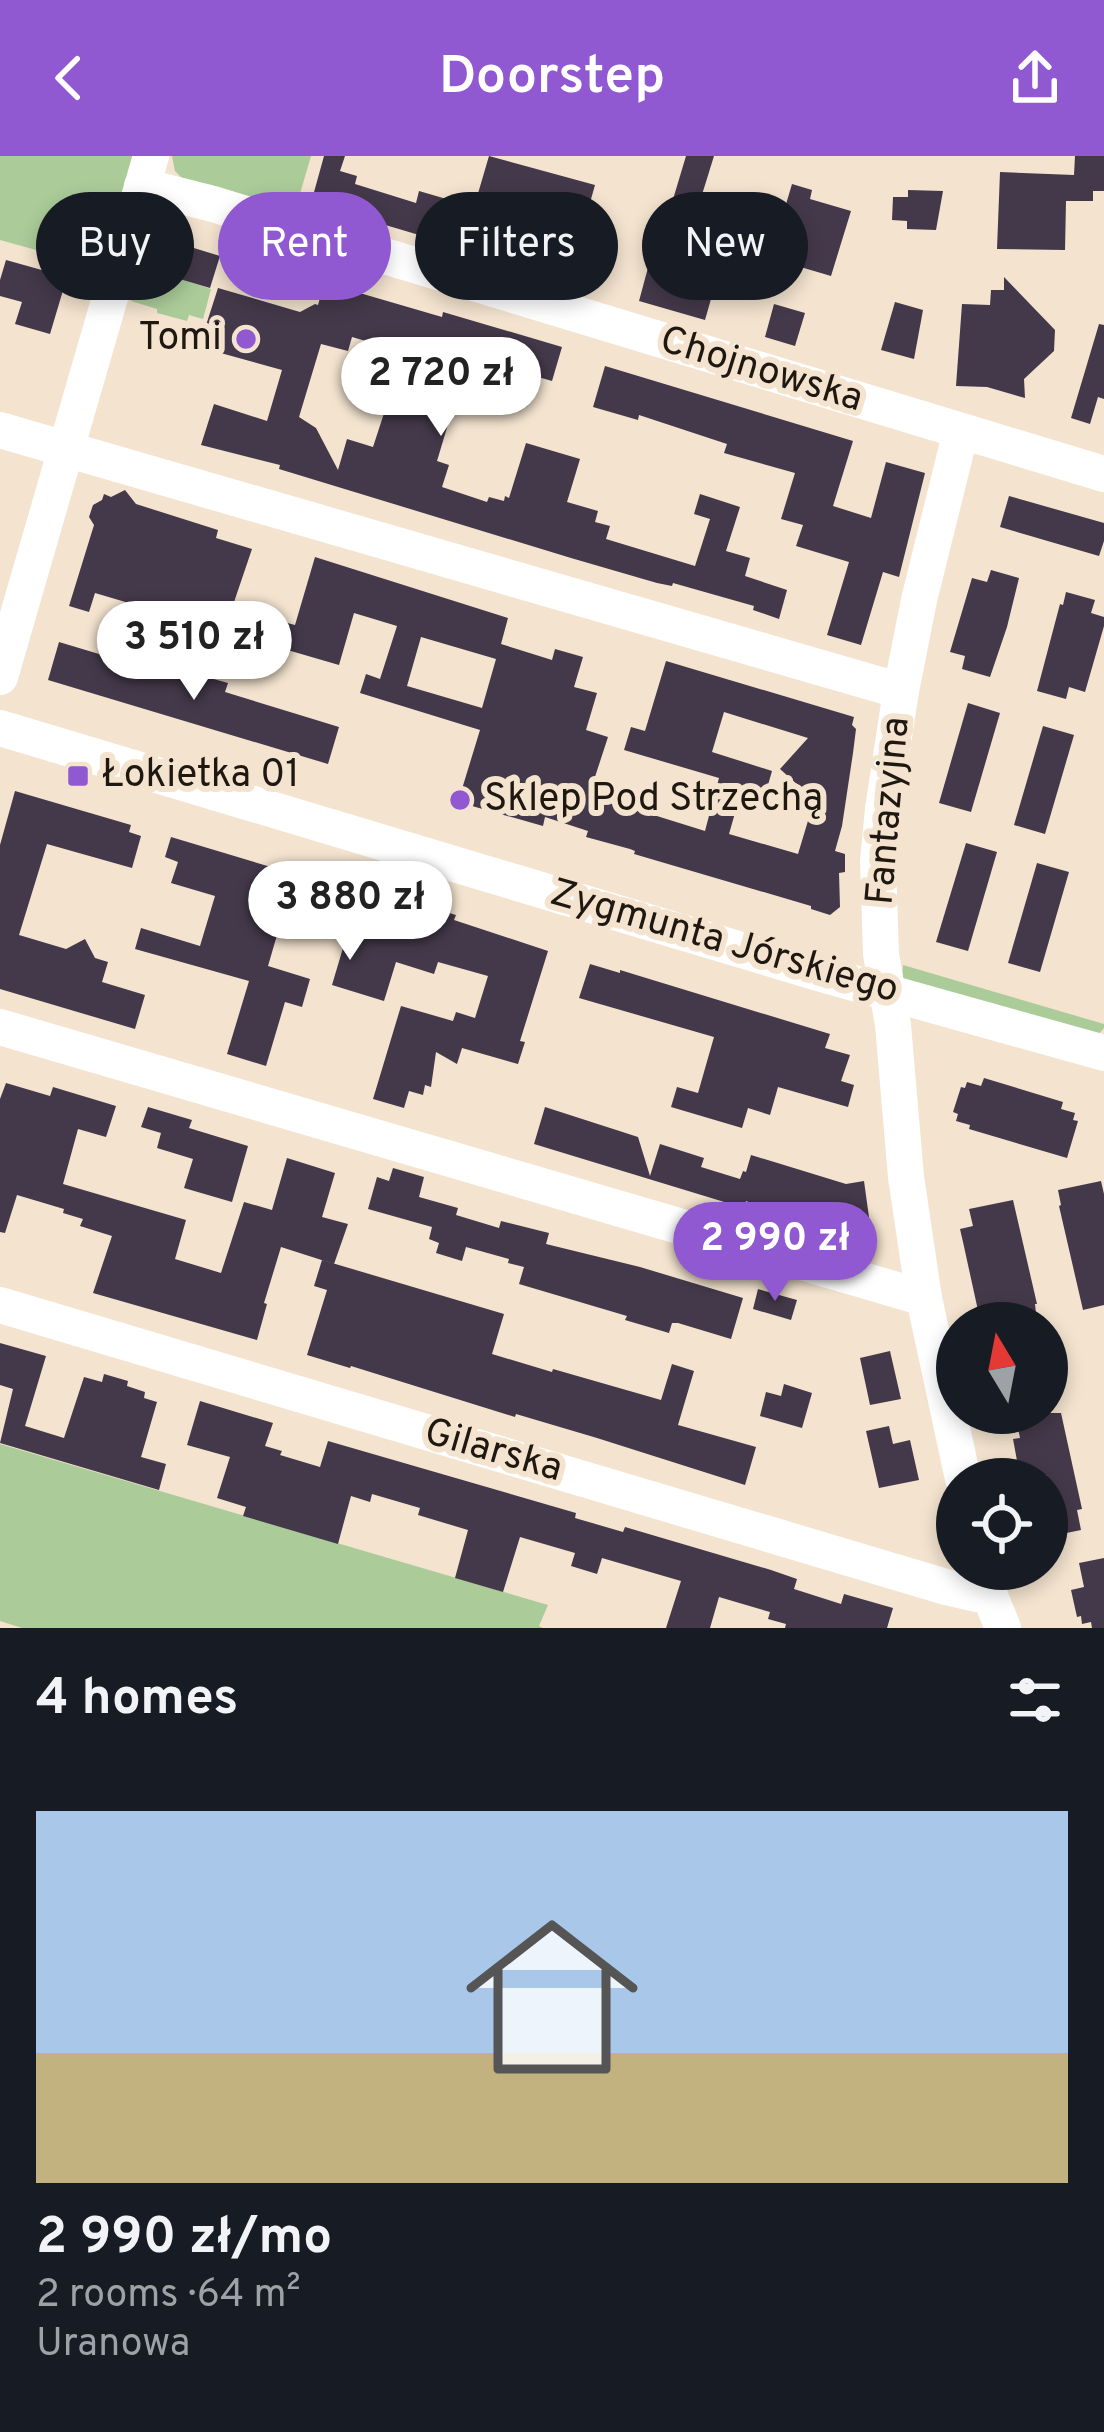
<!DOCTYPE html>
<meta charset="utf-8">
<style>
body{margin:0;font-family:Overpass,sans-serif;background:#242831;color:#f1f3f6;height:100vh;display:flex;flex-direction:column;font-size:45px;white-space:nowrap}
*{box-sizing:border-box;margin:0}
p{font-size:39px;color:#9ea1a6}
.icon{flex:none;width:66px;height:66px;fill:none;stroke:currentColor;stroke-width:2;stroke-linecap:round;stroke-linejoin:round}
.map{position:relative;height:1472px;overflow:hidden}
.drawer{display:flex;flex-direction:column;background:#171b24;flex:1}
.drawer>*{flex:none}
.top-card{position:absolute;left:36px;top:36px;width:1032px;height:108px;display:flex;gap:24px}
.needle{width:78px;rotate:350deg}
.controls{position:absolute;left:936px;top:1146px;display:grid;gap:24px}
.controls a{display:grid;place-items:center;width:132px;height:132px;border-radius:50%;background:#171b24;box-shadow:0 6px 18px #0003;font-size:60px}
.price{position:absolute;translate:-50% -102px;padding:0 27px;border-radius:42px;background:#fff;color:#222;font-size:39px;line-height:78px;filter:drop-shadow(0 3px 6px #0008)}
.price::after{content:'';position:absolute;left:50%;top:72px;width:36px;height:27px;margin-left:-18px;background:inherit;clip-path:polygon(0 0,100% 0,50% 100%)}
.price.selected{background:#9059d1;color:#fff}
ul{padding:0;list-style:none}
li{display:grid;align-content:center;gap:24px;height:636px;padding:0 36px}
li span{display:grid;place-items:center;height:372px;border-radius:0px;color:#555}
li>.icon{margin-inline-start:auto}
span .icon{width:216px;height:216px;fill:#fffc;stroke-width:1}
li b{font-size:51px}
h2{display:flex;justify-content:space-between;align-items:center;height:144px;padding:0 36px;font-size:51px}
.tag{padding:0 42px;border-radius:54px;background:#171b24;box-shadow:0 6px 18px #0003;font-size:42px;line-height:108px}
.tag.selected{background:#9059d1;color:#fff}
header{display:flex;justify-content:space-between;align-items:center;height:156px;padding:0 36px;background:#9059d1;color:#fff;font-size:54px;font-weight:600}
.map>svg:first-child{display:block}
.green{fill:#abcc99}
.building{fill:#44394a;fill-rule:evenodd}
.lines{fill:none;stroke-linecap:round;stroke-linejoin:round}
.minor{stroke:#fff;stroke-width:36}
.poi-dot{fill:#9059d1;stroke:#f3e3cf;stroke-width:4.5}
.labels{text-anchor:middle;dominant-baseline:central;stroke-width:12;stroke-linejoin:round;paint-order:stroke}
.poi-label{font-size:39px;fill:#1e1811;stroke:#f3e3cf;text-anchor:start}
.street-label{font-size:39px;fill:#1e1811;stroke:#f3e3cf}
</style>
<header><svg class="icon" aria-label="back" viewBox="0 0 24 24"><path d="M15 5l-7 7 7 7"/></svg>Doorstep<svg class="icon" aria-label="share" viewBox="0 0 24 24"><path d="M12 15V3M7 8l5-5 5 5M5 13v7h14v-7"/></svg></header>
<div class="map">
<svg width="1104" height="1472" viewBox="0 0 1104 1472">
<rect width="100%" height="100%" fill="#f3e3cf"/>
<!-- green -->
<g class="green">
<path d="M0 0H139L107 108 91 105 90 109 0 84Z"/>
<path d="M172 0H311L297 48 355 64 352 78 178 29 181 21 175 15Z"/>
<path d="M140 109 211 133 203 163 189 159 187 165 157 157V153L131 145Z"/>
<path d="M903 809 1104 868V872L1098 879 902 822Z"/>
<path d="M0 1288 548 1449 539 1470 543 1472H22L0 1465Z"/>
</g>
<!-- building -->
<g class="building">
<path d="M324 0H345L340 15 357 20 355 28 416 47 419 35 474 51 489 0 595 29 580 82 606 90 594 131 546 117 549 108 478 88 477 92 464 88 463 92 311 47Z"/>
<path d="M686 0H714L696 58 671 50Z"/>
<path d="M1075 0H1104V35H1093V45H1066L1065 94 997 93 1000 16 1074 19Z"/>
<path d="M792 28 812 34 810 43 851 55 831 120 770 102Z"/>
<path d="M908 34 943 35 936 74 907 73V65L892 64 893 41H908Z"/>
<path d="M744 75 775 84 768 108 737 99Z"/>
<path d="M184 89 220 100 210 132 173 121Z"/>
<path d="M6 104 67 121 50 178 15 168 22 146 0 140V124Z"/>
<path d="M649 108 696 121 699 109 719 115 705 164 639 145Z"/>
<path d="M1004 121 1055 174 1054 195 1024 223 1025 242 987 231 956 230 962 148 990 149 991 134H1004Z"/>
<path d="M323 131 345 138 346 133 442 161 443 156 562 191 552 225 420 187 419 191 402 186 400 195 352 181 348 195 321 188 299 261 316 272 338 314 347 283 373 291 388 245 449 265 437 305 449 309 442 331 487 346 489 341 504 345 505 340 509 342 526 287 580 303 567 346 598 355 595 366 610 370 606 383 695 410 710 363 694 358 700 338 740 351 726 395 750 402 745 420 787 434 779 463 753 454 754 450 673 427 672 430 657 427 571 402 279 313 280 309 201 289 214 248 267 265 282 214 199 191 218 132 300 156 315 148 318 149Z"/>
<path d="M895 146 923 154 914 203 881 194Z"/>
<path d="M774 148 805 157 795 190 765 181Z"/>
<path d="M1099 168 1104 169V243L1098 241 1090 268 1071 262Z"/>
<path d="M605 210 853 285 833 350 871 362 886 306 925 317 899 421 883 416 861 489 827 479 849 406 796 390 803 369 781 363 795 317 724 297 727 288 639 259 638 264 593 251Z"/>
<path d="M125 334 136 348 218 374 216 382 252 393 232 452 295 469 315 401 508 462 501 488 552 504 555 493 583 501 574 531 597 537 586 574 608 581 593 627 616 634 612 646 705 675 719 622 624 594 631 571 645 575 666 505 854 561 852 569 856 573 853 597 842 670 835 695 845 698V716L839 717 840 751 830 759 811 753V750L634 698 635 695 630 693 586 681 588 675 545 661 543 670 458 646 480 574 360 537 366 518 380 523 397 470 354 457 339 509 201 469 196 485 135 466 139 450 95 437 89 456 69 450 94 369 89 361 93 349 102 344 104 338 111 341ZM421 481 496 503 482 552 407 530ZM724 556 808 582 780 613 799 630 817 635 798 698 729 678 743 629 766 636 772 615 712 596Z"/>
<path d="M1009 340 1104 367V385L1099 400 1000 371Z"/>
<path d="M991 414 1019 422 1007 471 990 521 962 513 965 500 950 496 972 422 987 426Z"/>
<path d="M1066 436 1095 444 1091 457 1104 461V470L1085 536 1069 531 1066 543 1037 535 1060 448 1063 449Z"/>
<path d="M59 486 119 504 118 507 190 525 192 517 228 527 225 536 339 571 328 608 48 524Z"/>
<path d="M968 547 1000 557 971 656 939 647Z"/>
<path d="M1043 570 1074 579 1045 678 1014 669Z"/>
<path d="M15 635 131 669 129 676 141 680 132 712 47 688 19 779 66 793 85 783 95 802 108 806 102 826 145 839 135 873 0 833V689Z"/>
<path d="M171 681 427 758 432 752 456 759 454 764 548 795 520 885 525 886 518 908 462 892 457 908 436 896 431 931 425 929 423 939 409 935 404 952 373 943 401 850 453 865 456 856 475 862 488 820 438 806 434 818 396 806 384 845 332 829 348 775 284 755 268 810 310 823 302 851 285 846 266 910 227 898 249 825 135 793 141 772 200 790 215 740 171 727 178 706 165 701Z"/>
<path d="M966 687 997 696 968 795 936 786Z"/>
<path d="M1037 707 1069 716 1040 816 1008 807Z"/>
<path d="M590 808 620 817V814L830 878 825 892 850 899 841 925 854 929 848 951 778 931 770 959 748 952 742 972 671 951 677 931 698 937 714 881 579 842Z"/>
<path d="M984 922 1063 946 1061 953 1075 957 1073 964 1078 965 1067 1002 969 973 970 969 956 965 958 958 953 956 961 931 965 932 967 926 981 930Z"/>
<path d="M6 927 50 940 53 931 116 950 106 981 78 973 63 1028 186 1064 175 1103 221 1117 244 1046 272 1054 287 1002 335 1017 322 1061 348 1068 334 1108 281 1091 264 1147 267 1148 257 1184 93 1137 112 1080 80 1070 83 1063 63 1057 64 1053 17 1039 5 1077 0 1076V943Z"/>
<path d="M148 951 192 964 189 972 248 990 232 1046 184 1032 193 1003 157 992 161 977 141 971Z"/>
<path d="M545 951 638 981 650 1020 660 988 704 1002 701 1011 740 1023 743 1015 746 1016 751 999 846 1028 864 1025 873 1090 847 1082 848 1080 811 1064 809 1071 782 1063 783 1061 746 1045 744 1052 534 988Z"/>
<path d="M393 1012 424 1021 419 1041 458 1052 456 1059 499 1072 501 1065 549 1077 546 1088 640 1111 743 1142 731 1183 678 1167H672L669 1177 625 1164 627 1160 519 1128 524 1111 508 1107 509 1103 466 1091 462 1105 436 1097 439 1087 429 1083 432 1071 368 1053 377 1021 389 1025Z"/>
<path d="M1101 1025 1104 1038V1149L1083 1154 1059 1050 1061 1049 1058 1034Z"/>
<path d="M1013 1044 1037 1148H1035L1037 1167H994L991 1156 979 1159 963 1086 960 1073 973 1070 969 1053Z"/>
<path d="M322 1104 504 1158 492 1198 552 1216 553 1213 661 1244 672 1208 694 1215 678 1269 756 1291 745 1329 597 1282 516 1258 515 1261 351 1210 350 1212 307 1199 327 1134 314 1130Z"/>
<path d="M758 1133 797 1144 791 1164 753 1153Z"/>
<path d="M0 1187 46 1200 25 1270 64 1282 84 1221 102 1226 104 1218 128 1225 127 1230 145 1236 144 1242 157 1246 141 1301 166 1308 159 1334 0 1287 13 1233 0 1229Z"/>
<path d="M890 1195 901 1243 870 1249 860 1202Z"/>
<path d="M784 1228 812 1237 802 1272 760 1260 766 1236 781 1240Z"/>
<path d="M200 1245 273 1267 265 1290 282 1295 280 1299 320 1311 328 1285 576 1357 575 1362 623 1376 625 1371 771 1414 797 1423 794 1433 841 1448 844 1438 893 1452 887 1472H785L786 1468 768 1463 770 1456 719 1441 710 1472H666L681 1425 602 1402 597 1418 571 1410 575 1397 520 1381 503 1436 455 1422 468 1374 418 1359 420 1352 372 1338 370 1346 351 1340 338 1388 243 1360 246 1351 217 1342 230 1301 187 1289Z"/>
<path d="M1015 1257H1061L1082 1353 1077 1354 1081 1374 1047 1381V1319L1029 1322 1026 1309 1018 1310 1013 1283 1020 1282Z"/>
<path d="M889 1270 893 1288 910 1284 919 1324 879 1332 866 1275Z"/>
<path d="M1104 1402V1472H1092L1091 1466 1082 1468 1081 1460 1077 1461 1071 1434 1084 1431 1079 1407Z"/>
</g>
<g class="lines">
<!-- minor -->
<g class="minor">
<path d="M142 30 213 48 1104 318"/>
<path d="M0 274 901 535"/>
<path d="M961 275 919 444 901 535 883 653 878 705 881 798 893 869 906 1021 924 1142 963 1323"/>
<path d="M0 521 151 0"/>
<path d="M0 572 818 817 1104 897"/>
<path d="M0 871 924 1142"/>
<path d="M0 1149 946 1431 976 1438 988 1435"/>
<path d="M983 1413 988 1435 1003 1472"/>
</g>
</g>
<!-- markers -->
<g class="poi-dot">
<circle cx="246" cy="183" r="12"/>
<rect x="66" y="608" width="24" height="24" rx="6"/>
<circle cx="460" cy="644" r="12"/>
</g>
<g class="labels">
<!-- poi labels -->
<g class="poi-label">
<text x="222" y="183" text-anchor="end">Tomi</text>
<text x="102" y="620">Łokietka 01</text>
<text x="484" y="644">Sklep Pod Strzechą</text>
</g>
<!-- street labels -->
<g class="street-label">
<text transform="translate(761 215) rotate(17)">Chojnowska</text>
<text transform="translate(890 655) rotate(-85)">Fantazyjna</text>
<text transform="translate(724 787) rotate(16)">Zygmunta Jórskiego</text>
<text transform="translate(493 1296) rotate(16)">Gilarska</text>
</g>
</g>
</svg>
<div class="controls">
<a><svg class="needle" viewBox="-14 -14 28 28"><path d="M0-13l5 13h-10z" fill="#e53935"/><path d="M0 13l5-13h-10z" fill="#9ea1a6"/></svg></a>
<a><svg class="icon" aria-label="locate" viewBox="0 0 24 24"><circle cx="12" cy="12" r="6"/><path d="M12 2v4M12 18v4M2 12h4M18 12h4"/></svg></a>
</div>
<b class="price" style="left:441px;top:283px">2 720 zł</b>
<b class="price" style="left:194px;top:547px">3 510 zł</b>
<b class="price" style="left:350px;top:807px">3 880 zł</b>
<b class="price selected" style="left:775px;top:1148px">2 990 zł</b>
<div class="top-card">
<a class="tag">Buy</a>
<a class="tag selected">Rent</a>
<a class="tag">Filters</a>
<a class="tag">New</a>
</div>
</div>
<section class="drawer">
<h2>4 homes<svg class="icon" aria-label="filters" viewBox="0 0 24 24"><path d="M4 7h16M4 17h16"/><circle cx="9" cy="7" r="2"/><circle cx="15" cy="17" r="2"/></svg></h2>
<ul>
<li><span style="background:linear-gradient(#a9c7e8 65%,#c2b280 0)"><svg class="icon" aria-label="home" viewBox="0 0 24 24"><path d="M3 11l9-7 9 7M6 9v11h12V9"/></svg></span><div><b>2 990 zł/mo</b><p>2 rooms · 64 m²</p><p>Uranowa</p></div></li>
</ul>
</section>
